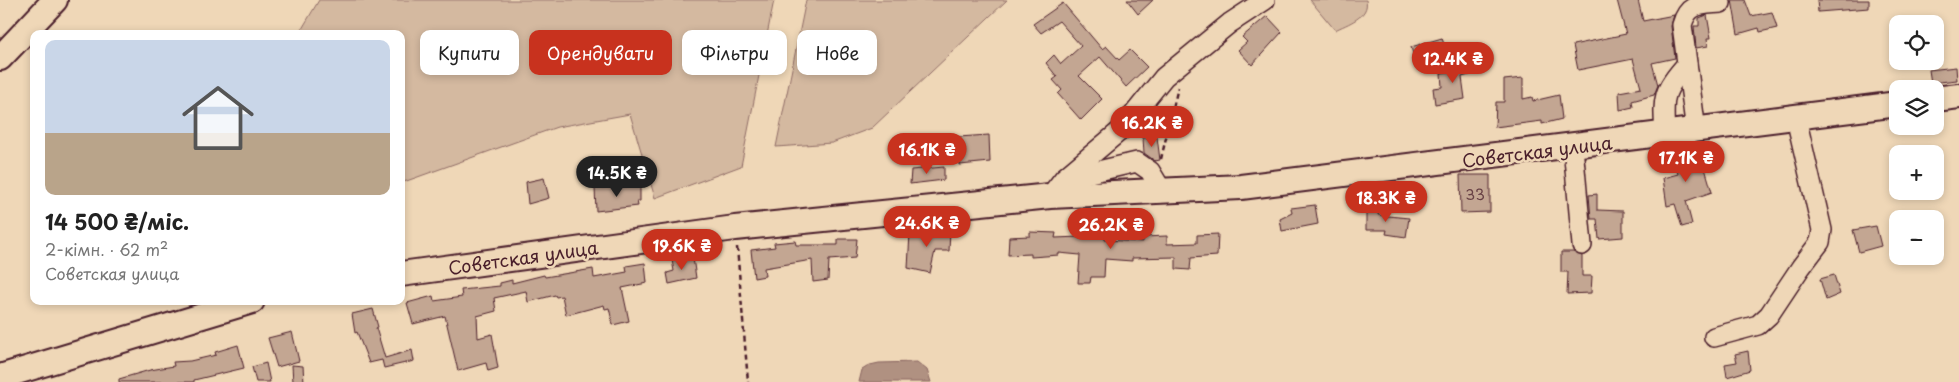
<!DOCTYPE html>
<html lang="uk">
<meta charset="utf-8">
<style>
body{margin:0;font-family:"Playpen Sans",sans-serif;background:#f2f2f2;color:#222;height:100vh;display:flex;flex-direction:column;font-size:19px;white-space:nowrap}
*{box-sizing:border-box;margin:0}
p{font-size:16px;color:#767676}
.icon{flex:none;width:28px;height:28px;fill:none;stroke:currentColor;stroke-width:2;stroke-linecap:round;stroke-linejoin:round}
.map{position:relative;flex:1;overflow:hidden}
.sheet{position:absolute;left:30px;top:30px;width:375px;height:275px;display:flex;flex-direction:column;background:#fff;border-radius:10px;box-shadow:0 2px 8px #0003}
.sheet>*{flex:none}
.top-card{position:absolute;left:420px;top:30px;width:475px;height:45px;display:flex;gap:10px}
.fabs{position:absolute;left:1889px;top:15px;display:grid;gap:10px}
.fabs a{display:grid;place-items:center;width:55px;height:55px;border-radius:10px;background:#fff;box-shadow:0 2px 8px #0003;font-size:25px}
.price{position:absolute;translate:-50% -42px;padding:0 11px;border-radius:18px;background:#c8321e;color:#fff;font-size:16px;line-height:32px;filter:drop-shadow(0 1px 2px #0008)}
.price::after{content:'';position:absolute;left:50%;top:30px;width:15px;height:11px;margin-left:-8px;background:inherit;clip-path:polygon(0 0,100% 0,50% 100%)}
.price.on{background:#222;color:#fff}
ul{padding:0;list-style:none}
li{display:grid;align-content:center;gap:10px;height:265px;padding:0 15px}
li+li{border-top:1px solid #e0e0e0}
li span{display:grid;place-items:center;height:155px;border-radius:10px;color:#555}
li>.icon{margin-inline-start:auto}
span .icon{width:90px;height:90px;fill:#fffc;stroke-width:1}
li b{font-size:21px}
.tag{padding:0 18px;border-radius:10px;background:#fff;box-shadow:0 2px 8px #0003;font-size:18px;line-height:45px}
.tag.on{background:#c8321e;color:#fff}
.map>svg:first-child{display:block}
.green{fill:#d4b9a0;stroke:#8f6c66}
.water{fill:#b09181;stroke:#87635f}
.building{fill:#c3a692;stroke:#4a1f2b}
.lines{fill:none;stroke-linecap:round;stroke-linejoin:round}
.minor-casing{stroke:#4a1f2b;stroke-width:22}
.major-casing{stroke:#4a1f2b;stroke-width:28}
.path{stroke:#4a1f2b;stroke-width:2.5;stroke-dasharray:5 4;stroke-linecap:butt}
.minor{stroke:#efd7b7;stroke-width:19}
.major{stroke:#efd7b7;stroke-width:24}
.labels{text-anchor:middle;dominant-baseline:central;stroke-width:5;stroke-linejoin:round;paint-order:stroke}
.number-label{font-size:15px;fill:#684145}
.street-label{font-size:18px;fill:#4a1f2b;stroke:#efd7b7}
</style>
<div class="map">
<svg width="1959" height="382" viewBox="0 0 1959 382">
<rect width="100%" height="100%" fill="#efd7b7"/>
<filter id="ink" filterUnits="userSpaceOnUse"><feTurbulence type="fractalNoise" baseFrequency=".02" numOctaves="2"/><feDisplacementMap in="SourceGraphic" scale="10" xChannelSelector="R" yChannelSelector="G"/><feConvolveMatrix kernelMatrix="1 2 1 2 8 2 1 2 1" color-interpolation-filters="sRGB"/></filter>
<g filter="url(#ink)">
<!-- green -->
<g class="green">
<path d="M319 0H774L741 166 655 198 630 114 557 127 401 183V34H299Z"/>
<path d="M806 0H1007L872 128 832 143 776 147Z"/>
<path d="M1310 0H1366C1370 17 1347 24 1335 30Z"/>
</g>
<!-- water -->
<path class="water" d="M917 362 927 370 931 382H859L862 370 870 365 879 363Z"/>
<!-- building -->
<g class="building">
<path d="M1127 0H1153L1138 14Z"/>
<path d="M1617 0H1638L1643 21 1674 15 1671 26 1675 58 1652 63 1658 85 1654 95 1632 101 1633 107 1620 110 1619 92 1641 88 1633 59 1578 70 1573 45 1626 34Z"/>
<path d="M1732 0H1745L1751 16 1772 12 1777 28 1760 32 1759 28 1738 34Z"/>
<path d="M1817 0H1869V8L1818 12Z"/>
<path d="M1063 3 1102 49 1106 46 1119 60 1130 50 1147 67 1126 87 1100 57 1079 76 1102 99 1081 120 1058 94 1062 90 1053 80 1057 77 1046 63 1054 55 1061 64 1081 46 1059 21 1041 33 1033 24Z"/>
<path d="M1707 15 1711 38H1707L1708 46 1696 48 1694 26H1699V18Z"/>
<path d="M1267 16 1282 32 1252 65 1238 50 1247 42 1242 37Z"/>
<path d="M1442 38 1446 51 1415 61 1411 47Z"/>
<path d="M1470 59 1473 74 1462 77 1465 99 1435 104 1433 88 1442 87 1441 73 1460 70 1459 61Z"/>
<path d="M1956 67 1957 80 1931 83 1929 70Z"/>
<path d="M1523 78V99L1532 97 1533 101 1559 95 1562 119 1542 124V121L1495 127 1496 102H1504V80Z"/>
<path d="M989 135 990 162 960 165 958 137Z"/>
<path d="M1157 137 1160 160 1155 161 1144 153 1143 138Z"/>
<path d="M1684 145 1689 161 1702 158 1712 192 1686 201 1692 224 1682 227 1675 204 1667 206 1663 178 1678 174 1671 148Z"/>
<path d="M944 167V180L910 184 911 170Z"/>
<path d="M1460 175H1490V212L1461 213Z"/>
<path d="M544 178 549 198 528 204 526 182Z"/>
<path d="M640 186V201H637L638 206 596 211 595 188Z"/>
<path d="M1597 194V210L1623 211V237L1599 239 1597 219H1591L1589 195Z"/>
<path d="M1315 205 1318 224 1282 231 1280 219 1292 213 1291 208Z"/>
<path d="M1366 208H1379L1378 215 1409 218 1406 237 1386 234 1387 230H1366Z"/>
<path d="M1876 226 1881 246 1859 252 1853 230Z"/>
<path d="M929 229 950 230 949 251H935L930 273 908 268 910 233 929 232Z"/>
<path d="M1030 232 1056 233 1055 238 1105 236V240L1143 242V237L1167 236V244L1197 243V235L1218 234 1217 256 1191 258 1190 270 1176 269V257L1132 258V261L1105 259 1104 277H1091L1090 283H1078L1080 255 1059 253V255L1031 257V254L1008 255 1009 237 1030 236Z"/>
<path d="M838 239H857L855 258 829 260 828 280 813 282 812 260 764 268 765 276 754 278 751 250 775 247 774 243 795 241 796 245H838Z"/>
<path d="M1561 252H1573L1582 256V276H1592L1591 293 1567 294 1568 272H1561Z"/>
<path d="M693 258 696 278 669 284 667 273 674 271 672 260Z"/>
<path d="M645 263 647 283 622 288 629 321 613 325 609 308 605 309 604 305 566 315 562 296 556 297 555 295 528 302 526 291 494 298 496 311 477 316 478 338 492 334 498 368 488 371 486 363 458 371 445 316 413 324 407 303 433 296 434 301 462 297 461 290 500 286V283L512 280V283L544 275 545 277 593 269 594 278 627 272 626 266Z"/>
<path d="M1834 275 1840 294 1826 300 1820 279Z"/>
<path d="M373 309 378 327 376 328 385 358 412 350 414 361 384 368 382 360 369 363 357 332 355 333 352 314Z"/>
<path d="M292 332 299 361 277 367 268 338Z"/>
<path d="M238 345 244 368 194 380V382H119V379L150 370 174 366 173 362 190 361 216 355 215 352Z"/>
<path d="M1748 351 1750 370 1727 377 1725 364 1737 362 1735 354Z"/>
<path d="M266 363 270 382H256L252 367Z"/>
<path d="M292 365 303 366 304 382H293Z"/>
</g>
<g class="lines">
<!-- minor casing -->
<g class="minor-casing">
<g id="minor">
<path d="M1696 131 1682 25C1688 3 1700 5 1721 3"/>
<path d="M1665 135C1663 99 1661 92 1687 64"/>
<path d="M1573 147 1582 245"/>
<path d="M1068 178 1137 162 1150 171 1162 191"/>
<path d="M1050 196 1064 178 1121 130 1164 77 1230 23 1265 0"/>
<path d="M1714 337 1758 325 1769 315 1801 267 1820 242 1822 230 1796 118"/>
</g>
</g>
<!-- major casing -->
<g class="major-casing">
<g id="major">
<path d="M0 58 55 0"/>
<path d="M1935 99 1959 96"/>
<path d="M401 274 735 228 1050 196 1241 187 1898 104"/>
<path d="M0 377 252 301"/>
</g>
</g>
<!-- path -->
<g class="path">
<path d="M1161 159 1178 87"/>
<path d="M737 247 748 382"/>
</g>
<!-- minor -->
<use href="#minor" class="minor"/>
<!-- major -->
<use href="#major" class="major"/>
</g>
</g>
<g class="labels">
<!-- number labels -->
<g class="number-label">
<text x="1475" y="193">33</text>
</g>
<!-- street labels -->
<g class="street-label">
<text transform="translate(1537 151) rotate(-7)">Советская улица</text>
<text transform="translate(523 257) rotate(-8)">Советская улица</text>
</g>
</g>
</svg>
<div class="fabs">
<a><svg class="icon" aria-label="locate" viewBox="0 0 24 24"><circle cx="12" cy="12" r="6"/><path d="M12 2v4M12 18v4M2 12h4M18 12h4"/></svg></a>
<a><svg class="icon" aria-label="layers" viewBox="0 0 24 24"><path d="M12 4l9 5-9 5-9-5zM3 14l9 5 9-5"/></svg></a>
<a>+</a>
<a>−</a>
</div>
<b class="price" style="left:1453px;top:84px">12.4K ₴</b>
<b class="price" style="left:1152px;top:148px">16.2K ₴</b>
<b class="price" style="left:927px;top:175px">16.1K ₴</b>
<b class="price" style="left:1686px;top:183px">17.1K ₴</b>
<b class="price on" style="left:617px;top:198px">14.5K ₴</b>
<b class="price" style="left:1386px;top:223px">18.3K ₴</b>
<b class="price" style="left:927px;top:248px">24.6K ₴</b>
<b class="price" style="left:1111px;top:250px">26.2K ₴</b>
<b class="price" style="left:682px;top:271px">19.6K ₴</b>
<div class="top-card">
<a class="tag">Купити</a>
<a class="tag on">Орендувати</a>
<a class="tag">Фільтри</a>
<a class="tag">Нове</a>
</div>
<section class="sheet">
<ul>
<li><span style="background:linear-gradient(#c9d6e8 60%,#b9a48a 0)"><svg class="icon" aria-label="home" viewBox="0 0 24 24"><path d="M3 11l9-7 9 7M6 9v11h12V9"/></svg></span><div><b>14 500 ₴/міс.</b><p>2-кімн. · 62 m²</p><p>Советская улица</p></div></li>
</ul>
</section>
</div>
